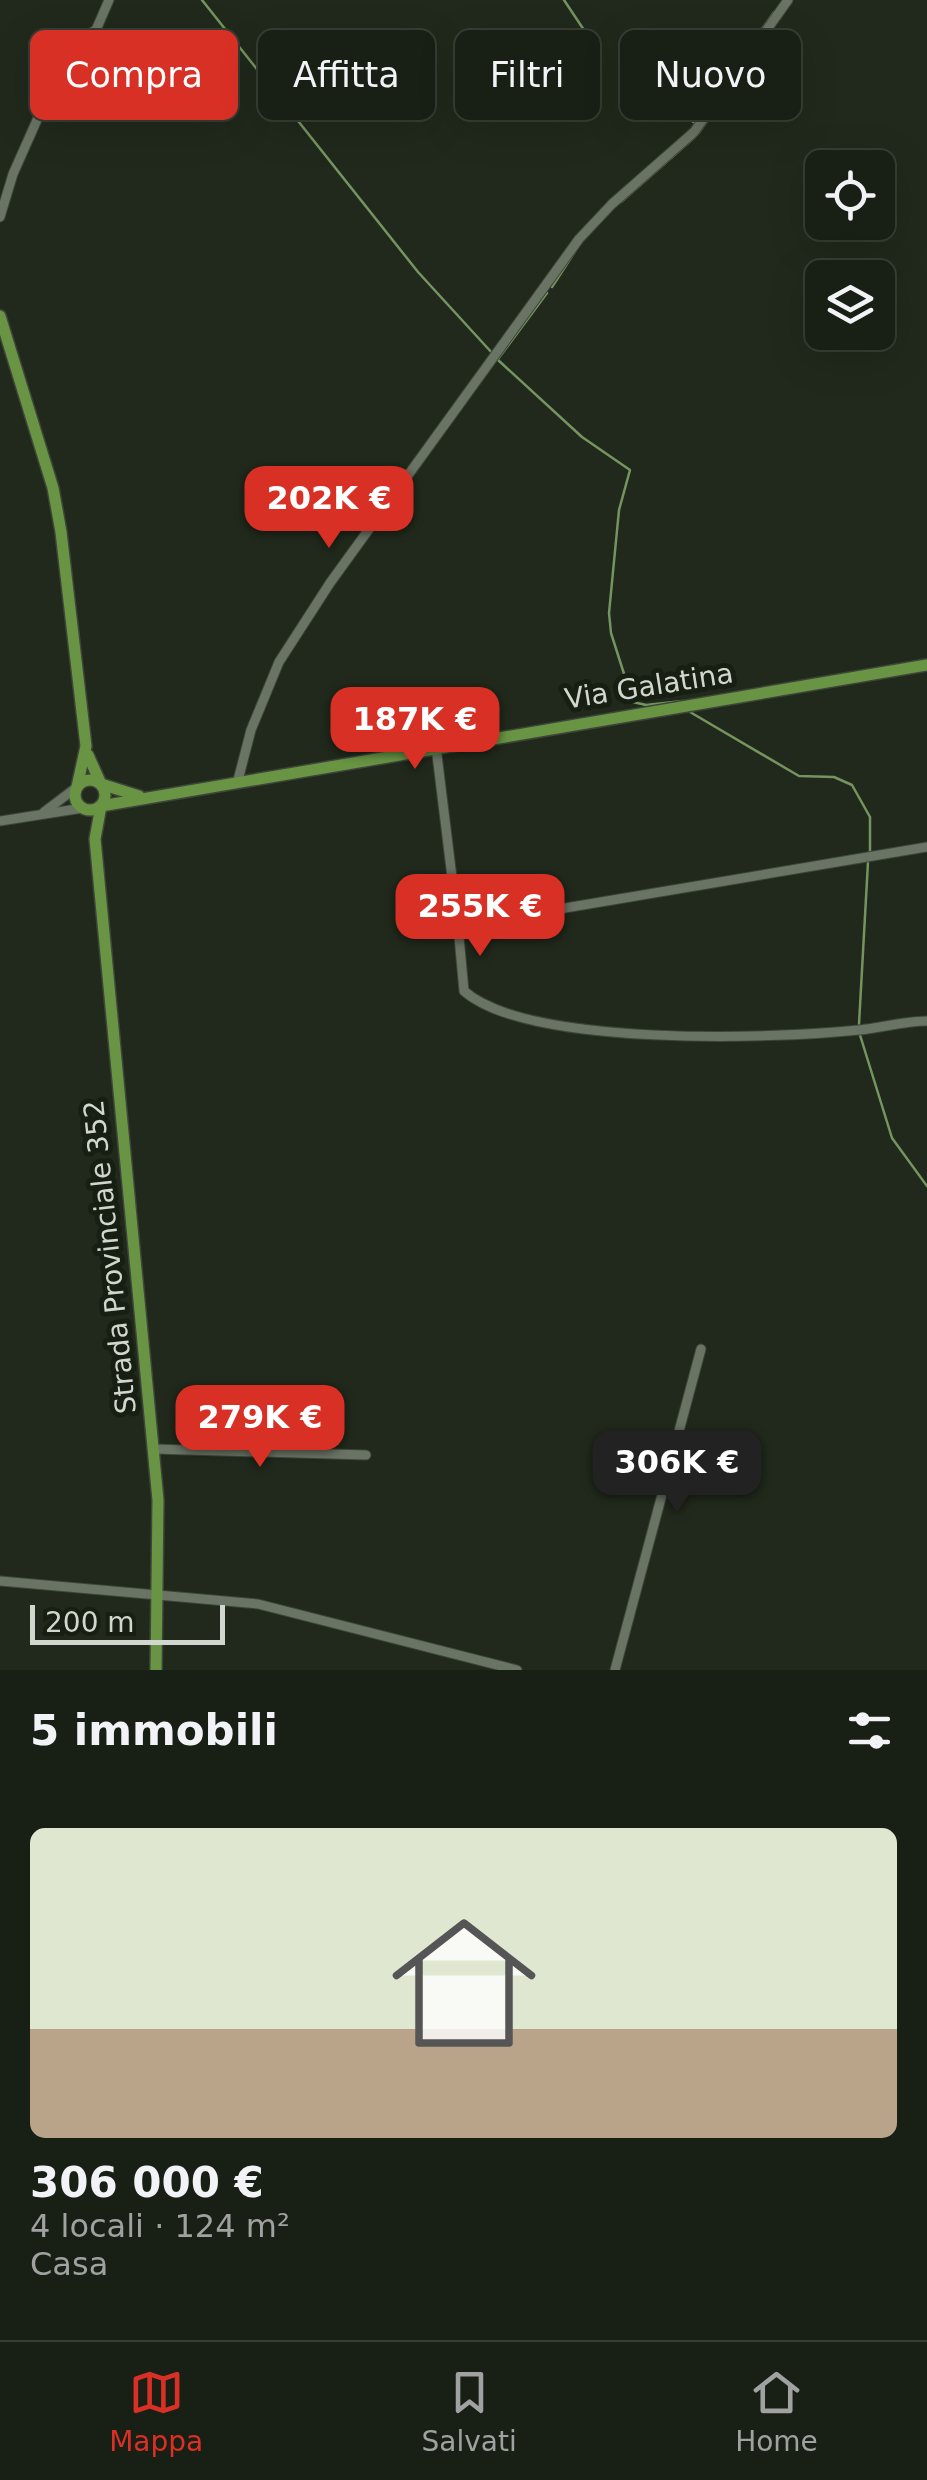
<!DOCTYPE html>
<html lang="it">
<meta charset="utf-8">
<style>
body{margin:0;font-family:"DejaVu Sans",sans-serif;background:#21271d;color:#f1f3f6;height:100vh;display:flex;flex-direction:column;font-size:38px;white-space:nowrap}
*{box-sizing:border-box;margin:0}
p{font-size:32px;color:#9fa2a0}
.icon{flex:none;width:55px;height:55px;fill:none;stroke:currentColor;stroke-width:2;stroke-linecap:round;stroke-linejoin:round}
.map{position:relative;height:1670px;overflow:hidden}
.drawer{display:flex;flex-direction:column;background:#181f14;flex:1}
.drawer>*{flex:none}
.banner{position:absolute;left:30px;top:30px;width:868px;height:90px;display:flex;gap:20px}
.controls{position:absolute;left:805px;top:150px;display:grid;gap:20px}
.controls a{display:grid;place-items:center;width:90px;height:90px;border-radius:15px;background:#181f14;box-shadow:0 10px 40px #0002,0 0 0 2px #363d34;font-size:50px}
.scale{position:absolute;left:30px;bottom:25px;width:195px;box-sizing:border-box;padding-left:10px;border:5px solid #d1d7ce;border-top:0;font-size:28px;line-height:35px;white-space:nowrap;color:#d1d7ce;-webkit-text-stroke:8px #171f12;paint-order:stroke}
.price{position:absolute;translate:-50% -85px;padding:0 22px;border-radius:20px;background:#d93025;color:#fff;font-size:32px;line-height:65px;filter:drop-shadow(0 2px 5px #0008)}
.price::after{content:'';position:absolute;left:50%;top:60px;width:30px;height:22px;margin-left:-15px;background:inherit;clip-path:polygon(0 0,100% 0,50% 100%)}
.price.selected{background:#222;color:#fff}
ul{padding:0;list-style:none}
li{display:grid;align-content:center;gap:20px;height:530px;padding:0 30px}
li span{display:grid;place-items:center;height:310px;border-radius:15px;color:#555}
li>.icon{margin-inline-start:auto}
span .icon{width:180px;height:180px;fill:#fffc;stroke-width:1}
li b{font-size:42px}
h2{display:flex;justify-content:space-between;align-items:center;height:120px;padding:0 30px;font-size:42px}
.chip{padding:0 35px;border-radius:15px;background:#181f14;box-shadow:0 10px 40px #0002,0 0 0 2px #363d34;font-size:35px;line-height:90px}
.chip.selected{background:#d93025;color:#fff}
.menu{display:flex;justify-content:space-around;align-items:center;height:140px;border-top:2px solid #363d34;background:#181f14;font-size:28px;color:#9fa2a0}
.menu a{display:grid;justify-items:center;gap:5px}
.menu .selected{color:#d93025}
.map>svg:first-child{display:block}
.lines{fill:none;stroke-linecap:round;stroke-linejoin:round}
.stream{stroke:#75945f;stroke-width:2.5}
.minor-casing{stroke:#3e4539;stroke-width:11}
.major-casing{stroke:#3e4539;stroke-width:14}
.minor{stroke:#6a7464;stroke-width:9}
.major{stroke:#689443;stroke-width:11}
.labels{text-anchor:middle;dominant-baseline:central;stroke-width:10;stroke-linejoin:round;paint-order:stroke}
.street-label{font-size:28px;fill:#d1d7ce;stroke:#171f12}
</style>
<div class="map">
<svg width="927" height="1670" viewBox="0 0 927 1670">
<rect width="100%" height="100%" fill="#20291b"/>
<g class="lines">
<!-- stream -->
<g class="stream">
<path d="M202 0 418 272 493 354"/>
<path d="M564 0 590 39"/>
<path d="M753 42 774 12"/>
<path d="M640 78 697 125"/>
<path d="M698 134 745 67"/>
<path d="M621 202 695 137"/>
<path d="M552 287 576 250"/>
<path d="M498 359 547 293"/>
<path d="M498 360 582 437 630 470 619 510 609 613 611 633 633 702 646 705 683 701"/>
<path d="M690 712 799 776 834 777 852 785 870 817V852"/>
<path d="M859 1024 868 862"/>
<path d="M860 1035 892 1138 927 1186"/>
</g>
<!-- minor casing -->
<g class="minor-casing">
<g id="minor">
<path d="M0 217 13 174 65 57 75 41 96 30 109 0"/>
<path d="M436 747 458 926"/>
<path d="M238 780 251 730 279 662 330 583 579 239 612 204 694 132 788 0"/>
<path d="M44 812 77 787"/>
<path d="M0 821 83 808"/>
<path d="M927 847 458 926 464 991C528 1047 772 1039 859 1030 882 1028 903 1021 927 1021"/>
<path d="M154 1449 366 1455"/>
<path d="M0 1581 258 1604 517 1670"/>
<path d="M615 1670 701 1349"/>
</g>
</g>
<!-- major casing -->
<g class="major-casing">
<g id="major">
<path d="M0 316 53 488 61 532 86 746 77 787"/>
<path d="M88 755 101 784 139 796"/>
<circle cx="90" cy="795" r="15"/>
<path d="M156 1670 158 1500 95 839 101 806 927 665"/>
</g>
</g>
<!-- minor -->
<use href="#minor" class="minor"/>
<!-- major -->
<use href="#major" class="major"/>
</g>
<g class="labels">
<!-- street labels -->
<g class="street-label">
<text transform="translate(649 686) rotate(-9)">Via Galatina</text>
<text transform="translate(110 1257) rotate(-96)">Strada Provinciale 352</text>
</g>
</g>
</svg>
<div class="controls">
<a><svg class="icon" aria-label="locate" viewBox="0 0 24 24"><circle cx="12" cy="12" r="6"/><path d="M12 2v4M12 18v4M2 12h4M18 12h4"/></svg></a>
<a><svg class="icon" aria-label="layers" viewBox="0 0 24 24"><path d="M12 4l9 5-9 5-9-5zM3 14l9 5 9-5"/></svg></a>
</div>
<div class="scale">200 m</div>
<b class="price" style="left:329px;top:551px">202K €</b>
<b class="price" style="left:415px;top:772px">187K €</b>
<b class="price" style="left:480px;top:959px">255K €</b>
<b class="price" style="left:260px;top:1470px">279K €</b>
<b class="price selected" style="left:677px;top:1515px">306K €</b>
<div class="banner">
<a class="chip selected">Compra</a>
<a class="chip">Affitta</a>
<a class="chip">Filtri</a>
<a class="chip">Nuovo</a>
</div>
</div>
<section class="drawer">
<h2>5 immobili<svg class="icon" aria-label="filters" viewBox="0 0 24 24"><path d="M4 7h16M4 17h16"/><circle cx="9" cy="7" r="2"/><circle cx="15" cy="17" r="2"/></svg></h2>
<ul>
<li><span style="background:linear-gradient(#dfe7d0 65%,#b9a48a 0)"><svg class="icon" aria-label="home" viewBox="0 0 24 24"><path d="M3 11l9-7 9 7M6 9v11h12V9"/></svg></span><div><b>306 000 €</b><p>4 locali · 124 m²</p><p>Casa</p></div></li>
</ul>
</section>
<nav class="menu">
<a class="selected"><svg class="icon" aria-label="map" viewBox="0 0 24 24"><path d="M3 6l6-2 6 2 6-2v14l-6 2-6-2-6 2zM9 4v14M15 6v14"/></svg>Mappa</a>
<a><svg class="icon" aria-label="saved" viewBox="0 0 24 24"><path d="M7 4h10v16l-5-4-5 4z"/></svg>Salvati</a>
<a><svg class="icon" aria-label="home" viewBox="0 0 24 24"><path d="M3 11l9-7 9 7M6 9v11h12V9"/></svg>Home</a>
</nav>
